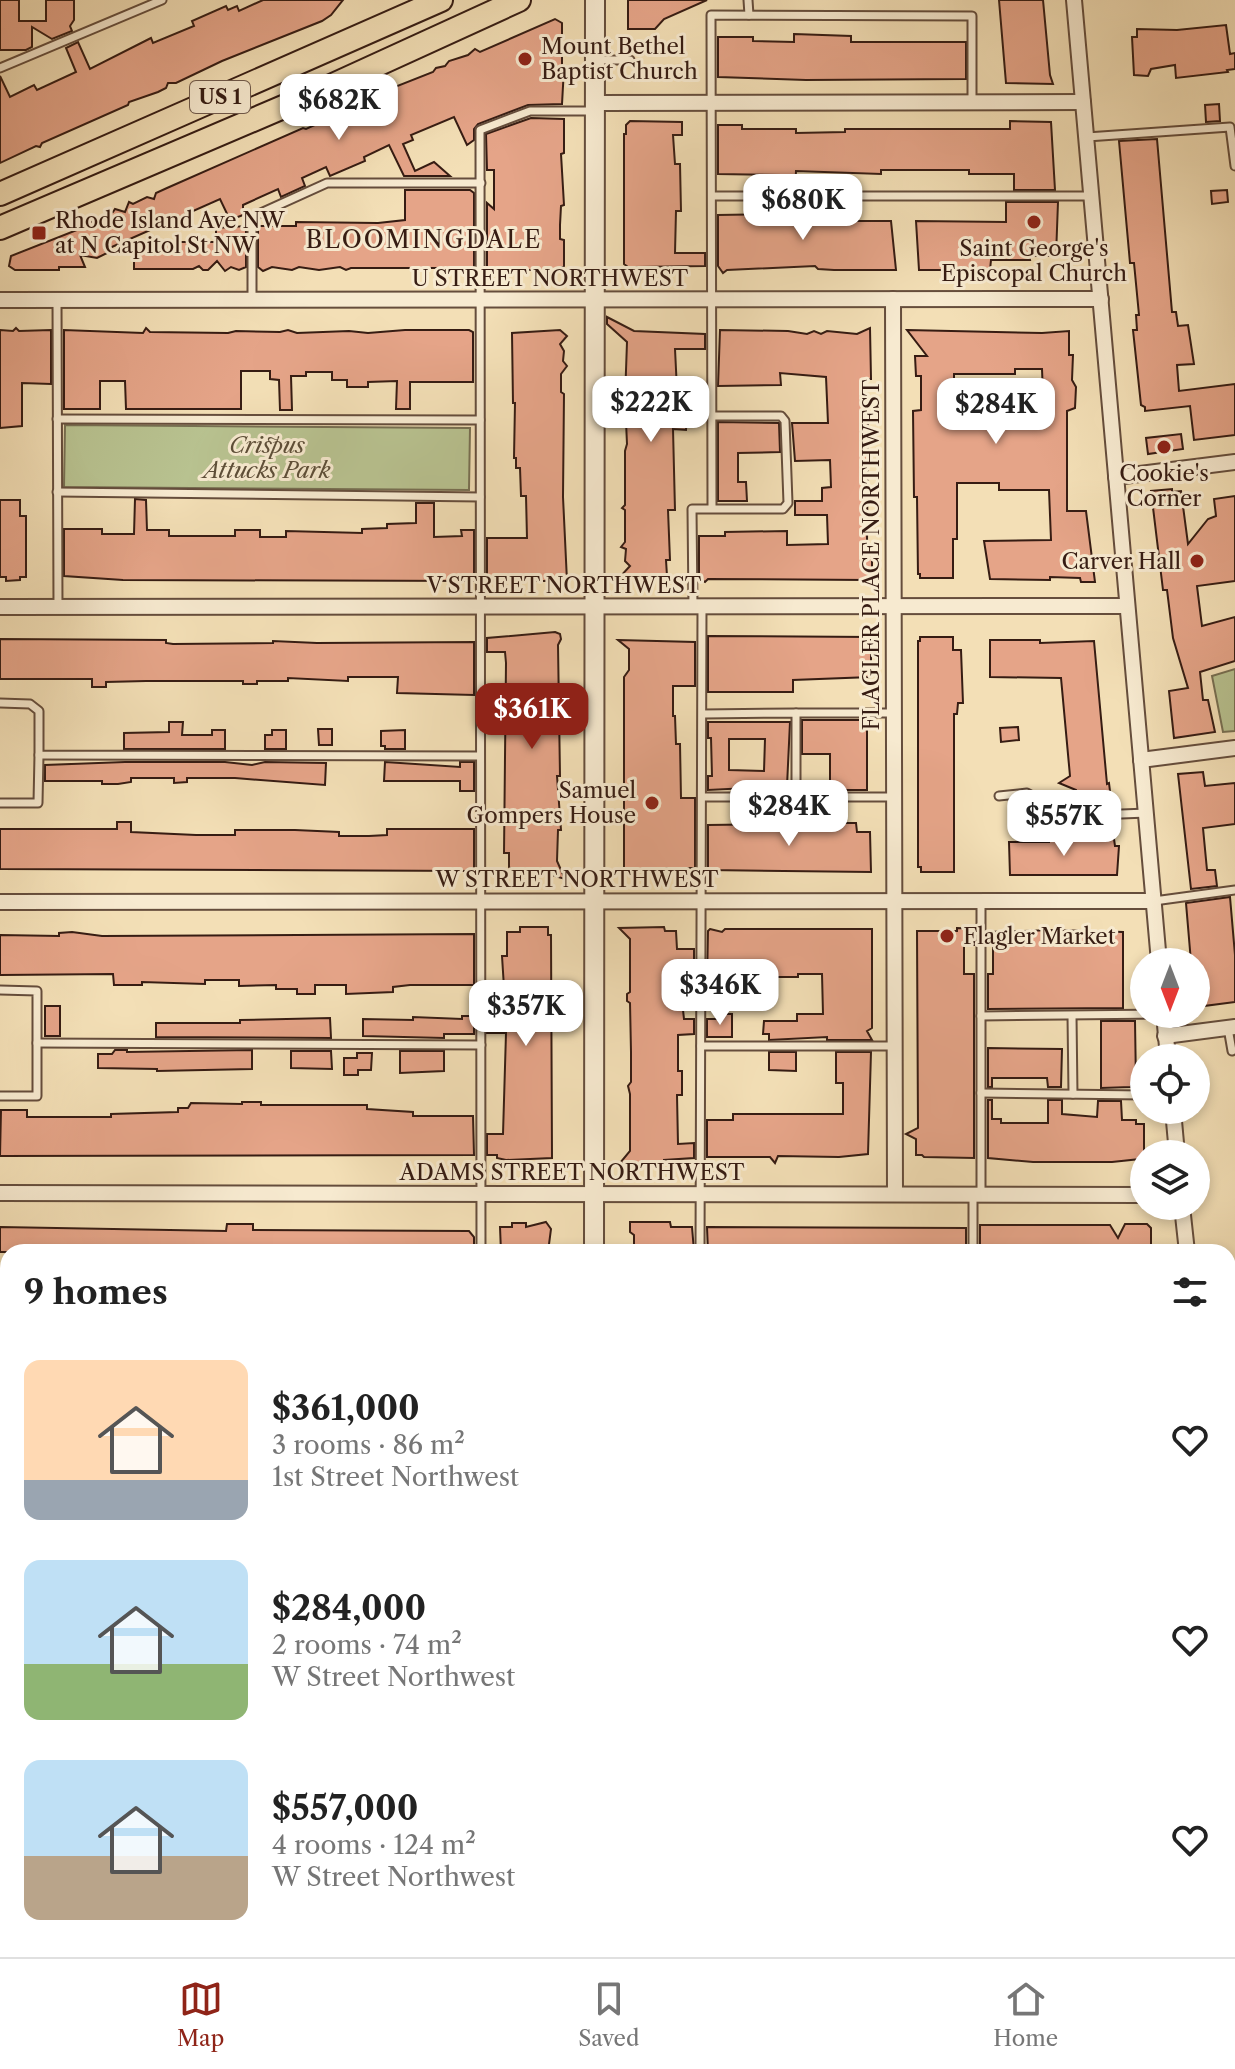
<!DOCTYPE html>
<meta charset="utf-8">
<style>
body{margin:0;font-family:"Libre Caslon Text",serif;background:#f2f2f2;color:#222;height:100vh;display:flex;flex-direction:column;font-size:30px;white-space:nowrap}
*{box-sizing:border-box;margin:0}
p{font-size:26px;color:#767676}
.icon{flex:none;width:44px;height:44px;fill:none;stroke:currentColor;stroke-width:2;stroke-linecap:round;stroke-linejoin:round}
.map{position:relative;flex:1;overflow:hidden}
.panel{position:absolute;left:0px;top:1244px;width:1236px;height:714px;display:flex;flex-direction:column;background:#fff;border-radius:24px 24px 0 0;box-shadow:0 4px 12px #0003}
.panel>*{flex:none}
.needle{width:52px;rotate:180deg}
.controls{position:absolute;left:1130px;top:948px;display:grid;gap:16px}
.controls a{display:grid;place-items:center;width:80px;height:80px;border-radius:50%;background:#fff;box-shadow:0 4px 12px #0003;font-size:40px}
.price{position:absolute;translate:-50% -68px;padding:0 18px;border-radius:16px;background:#fff;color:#222;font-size:26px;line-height:52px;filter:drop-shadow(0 2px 4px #0008)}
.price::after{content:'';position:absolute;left:50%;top:48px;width:24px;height:18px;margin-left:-12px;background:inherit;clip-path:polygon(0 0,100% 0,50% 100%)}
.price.active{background:#8f2418;color:#fff}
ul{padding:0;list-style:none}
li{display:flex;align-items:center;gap:24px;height:200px;padding:0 24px}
li span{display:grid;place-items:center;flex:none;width:224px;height:160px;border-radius:16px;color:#555}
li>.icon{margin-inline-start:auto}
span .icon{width:96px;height:96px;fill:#fffc;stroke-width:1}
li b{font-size:34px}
h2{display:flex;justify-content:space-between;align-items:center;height:96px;padding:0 24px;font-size:34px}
.tab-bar{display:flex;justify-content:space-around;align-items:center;height:112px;border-top:2px solid #e0e0e0;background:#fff;font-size:22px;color:#767676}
.tab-bar a{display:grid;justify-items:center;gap:4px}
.tab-bar .active{color:#8f2418}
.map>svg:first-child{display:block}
.green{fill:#b8c290;stroke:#776f52;stroke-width:2}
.water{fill:#9cbdab;stroke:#737d6e;stroke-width:2}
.building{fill:#e5a488;stroke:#361c13;stroke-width:2;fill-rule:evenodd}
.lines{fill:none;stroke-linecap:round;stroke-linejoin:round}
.service-casing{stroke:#654d3c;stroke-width:11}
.minor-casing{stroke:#654d3c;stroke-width:18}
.tertiary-casing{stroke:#654d3c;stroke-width:22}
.primary-casing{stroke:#361c13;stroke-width:26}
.service{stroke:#f7ead0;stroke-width:7}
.minor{stroke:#f7ead0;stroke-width:14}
.tertiary{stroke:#f7ead0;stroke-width:18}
.primary{stroke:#f3dfb6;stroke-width:22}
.poi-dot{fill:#8f2418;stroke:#f7ead0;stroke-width:3}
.labels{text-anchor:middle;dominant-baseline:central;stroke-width:6;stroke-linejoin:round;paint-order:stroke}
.shield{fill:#f7ead0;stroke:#705a4c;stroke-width:2}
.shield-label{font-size:20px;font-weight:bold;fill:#361c13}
.poi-label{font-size:22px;fill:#361c13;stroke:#f7ead0;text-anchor:start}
.street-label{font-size:22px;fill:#361c13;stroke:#f7ead0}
.park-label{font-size:22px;font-style:italic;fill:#5d4e38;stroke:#f7ead0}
.neighbourhood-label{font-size:24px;letter-spacing:2px;fill:#361c13;stroke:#f7ead0}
</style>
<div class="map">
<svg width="1235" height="1957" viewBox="0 0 1235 1957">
<rect width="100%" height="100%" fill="#f3dfb6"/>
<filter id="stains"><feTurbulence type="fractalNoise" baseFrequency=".0025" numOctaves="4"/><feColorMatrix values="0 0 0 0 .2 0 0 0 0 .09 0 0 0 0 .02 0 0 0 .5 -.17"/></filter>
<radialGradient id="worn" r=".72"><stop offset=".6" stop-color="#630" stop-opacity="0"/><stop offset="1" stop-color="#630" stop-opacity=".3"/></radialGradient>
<!-- green -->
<g class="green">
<path d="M65 425 470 428 469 490 64 487Z"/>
<path d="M1235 669V731L1223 732 1212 676Z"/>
</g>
<!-- water -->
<path class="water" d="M1228 1751 1235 1752V1957H855L859 1950H1228Z"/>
<!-- building -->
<g class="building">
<path d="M0 0H19V21H46V0H74V20L70 26 72 31 52 39 32 27V47L26 50H0Z"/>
<path d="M263 0H343L331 15 322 21 222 61 176 83H168L166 88 158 92 129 102 128 105 42 143 40 147 36 146 0 163V76L10 97 34 85 37 90 76 72 66 48 78 42 90 69 151 38 153 43 194 26 192 21 226 6 228 10 237 6 239 11Z"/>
<path d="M628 0H707L664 19 655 29H628Z"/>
<path d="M999 0H1043L1050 75 1053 84 1006 83Z"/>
<path d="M555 19 562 23V68H564L562 104 528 105 478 124 474 129V140L467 145 454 117 411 135 413 140 403 144 415 171 434 162 450 176H404L389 145 364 157 365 161 330 176 326 167 302 178 305 186 281 197 278 189 243 205V215L230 220 220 199 105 250 107 253 97 258 80 255 85 267H59V270H15L9 266 11 256 82 228 84 222 89 223 113 212 115 209 125 212 129 202 133 204 147 197 154 199 156 193 167 188 303 128 306 129 360 105 362 100 367 102 375 95H382L387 90 433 72 436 68 445 66 449 61 468 55 475 49 480 52Z"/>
<path d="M1226 25 1230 54 1235 53V69L1227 70 1228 72 1176 78 1175 65 1151 69 1148 76 1134 75 1132 37H1137V29L1177 30Z"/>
<path d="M794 34 851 36V42H966V79L806 80 718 77V37H753V41L794 42Z"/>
<path d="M1219 104 1220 121 1206 122 1205 105Z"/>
<path d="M531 118 564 119V153L561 154 564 205 561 206 560 225V239L564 240V266L557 270H487V203L494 209V170H487L486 134Z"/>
<path d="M630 121 682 122V135H673L675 164H680L681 211H676L675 253H705V266L635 267 632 270 624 264V134H626V125Z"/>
<path d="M1010 121 1051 122 1055 190H1014V174H969V170H881V174L796 171 795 190H782L781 175 718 174V125H742V129H796V133L845 132V129H1010Z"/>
<path d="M1157 139 1172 312H1176L1178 326 1188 325 1194 364 1177 365 1179 391 1235 384V435L1194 440 1190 406 1145 411V407L1141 405 1133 330H1137L1136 315H1139L1134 263H1130L1119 141Z"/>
<path d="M405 190H470L474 193V268H351L346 270 340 267 319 270 299 267 292 270 272 267 263 271 258 267V226H296V222L378 223 405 220Z"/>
<path d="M1227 190 1228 202 1212 204 1211 191Z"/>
<path d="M771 202H795V217L841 215V221H891L896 270H834L818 269 815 266 727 270 723 273 718 266V215L771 214Z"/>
<path d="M1006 202H1058L1056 256H1029L1030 260H991L990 270H919L916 221 1006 222Z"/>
<path d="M246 226V267L239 270 231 267 225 271 217 261 208 270H203L199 266 193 269H134V242H216V228Z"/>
<path d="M607 317 634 331 705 334V349H675L677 390H687V414L686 430 673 429 675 510H668L670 560H666L667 576 618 579 630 566 625 561 626 549 621 547 625 542V510L622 508 625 505V451L627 444 625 399 627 342 607 324Z"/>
<path d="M16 328 19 331 51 330V384L22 383V426L0 428V330L13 331Z"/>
<path d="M146 328 150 332 228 333 236 331 280 332 288 330 297 333 349 331 368 333 405 330H469L473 332V382H410V409H396L397 381 368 382V387H347V380H332V372H306V376H291L292 410H280L279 380 270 379V371H241V409H126L125 381H100V409H64V330L143 333Z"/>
<path d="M870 328 871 379H865V401L868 402 867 544H872V575L868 580 708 579 705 582 699 578V536H725V532L787 531V545L828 544 827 515H795V501H822V488L831 487 830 460 795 461 792 423H828L826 377 780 373 781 385 718 386 720 330 788 331 807 334 814 331 821 334 827 331 857 334Z"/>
<path d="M560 330 567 336 560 344 564 351 563 361 567 366 561 374V392L564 394 563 497 567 581H531V577L527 575 493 576V581H487V538H527L526 496H521L520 468H516V458H514L515 403H513L512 333Z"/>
<path d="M907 330 1042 333 1069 331V355H1073L1072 380 1076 387 1075 408 1067 411V511H1086L1095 582H1081L1080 578 1050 577V580L990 579 984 541 1051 540 1049 490H999V483H957V539H953V578H920V574H918L917 497H914L913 411 921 410V376H916L915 356H927ZM1015 369H1042L1043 395H1037V423H1000V429H964V399L954 398V374H1015Z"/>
<path d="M718 422 779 423 780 452 738 453V482H746L747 501H718Z"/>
<path d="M1181 434 1183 449 1148 454 1146 438Z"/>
<path d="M1172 489V492L1181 491 1188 544 1208 519 1216 516 1214 499 1235 496V581L1197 586 1202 626 1235 617V661L1200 672 1203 700H1208L1215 732 1174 738 1169 691 1188 688 1173 638 1167 590H1163L1151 491Z"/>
<path d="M135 499 146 500 147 530H169V536H235V530H260V537H286V531L362 533V529L387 528V524L416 523V503H434V537L462 536 461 530H474V581L123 580 64 576V529H102V534H134Z"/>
<path d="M0 500H20V516H26V577H20V580L6 581V577H0Z"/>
<path d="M555 632 560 634 561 639 558 645 560 776H557L561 830H558L557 861 565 879 534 870 513 871 509 867V853H504L506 663 505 652H487V638Z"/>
<path d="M708 636 871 637V677L793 680V692H708Z"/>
<path d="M920 637H953V650H961L963 703H958L957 714H954V872H921V867H918V641H920Z"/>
<path d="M0 639 166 640V643L173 644 273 643V641L317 643 474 642V695L397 693 398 677H348V681L288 678V681H257V684H243V681H146L106 682V687H92V679H0Z"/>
<path d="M618 640 695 642V686H673V716H675L676 744H680L681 798H695V868H661V872H624V677L629 670V649Z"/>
<path d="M990 640H1040V643L1094 641 1107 784 1109 783 1112 808 1078 809 1076 790 1059 783 1070 776 1061 678 990 677Z"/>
<path d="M802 720H867V790H830V754H802Z"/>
<path d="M169 722H183L182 735H212V730H225V749H124V733L169 732Z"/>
<path d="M708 722H790L787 786 708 790V776H712L711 738H708ZM729 739H765L764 771 729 770Z"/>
<path d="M1018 727 1019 740 1001 742 1000 728Z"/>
<path d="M318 729H332V745H319Z"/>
<path d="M272 730H286V749H265V735H272Z"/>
<path d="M405 730V749H385V746H381V731Z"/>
<path d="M125 762H225L252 765 265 762 326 763 325 785 235 778H187V782L174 783V778H131V782L118 784H102V781H45V765Z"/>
<path d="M385 762 460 767V762H474V791H460V781H384Z"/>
<path d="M1203 772 1205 786 1235 783V824L1203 828 1207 870H1215L1217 886 1191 889 1178 774Z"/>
<path d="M117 822H131V832L196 835H235V830H295L339 832V836H369L387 835V829H474V871L0 869V829H117Z"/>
<path d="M822 823H856L857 832H870L871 872 708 870V825L778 824V829H805L822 828Z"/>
<path d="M1049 839H1114L1115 846H1119L1117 875H1010L1009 842H1049Z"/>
<path d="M1230 897 1235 955V1002L1196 1007V962H1191L1186 903Z"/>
<path d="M520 927H548V935H551L552 1158 506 1160 497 1158V1155H487V1134H503L506 1033H487V1019H506L502 956H507V932H520Z"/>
<path d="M664 927 665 931H676L677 949H694V974L677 975 678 1010H683L684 1019H694V1034L678 1035V1071H682V1095H677L678 1144 694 1143V1158L664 1160V1163H620L630 1151V1094L628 1086 631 1082V1052L630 1003 627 1001V994L630 992V939L619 928Z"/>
<path d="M957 928 974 929V945H964V974H974V1158L924 1157 922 1155H916V1139L906 1134 918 1128 917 931H957Z"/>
<path d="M710 929 722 932 725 929H872V1028L867 1031 872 1040H827V1037L769 1040V1034H763L764 1021H797V1014H823L822 974H798V977H772V979L746 980V982H707L708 931Z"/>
<path d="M1053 930 1123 932V1008L988 1009V974H993V945H988V932Z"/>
<path d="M72 932 102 936 474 934V985H410L393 987V992L346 994V985H315V994H297V989H276V985L239 986V980H205V984L142 982V985H114L113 974 0 975V935L59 936V933Z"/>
<rect x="45" y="1006" width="15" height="30"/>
<path d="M719 1014H732V1037H707V1019H719Z"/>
<path d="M462 1016H474V1034H444V1038L363 1036V1019L413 1020V1017L462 1019Z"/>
<path d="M330 1018 331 1038 156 1037V1023H240V1020Z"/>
<path d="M1101 1021H1135L1136 1084H1131V1087L1101 1088Z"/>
<path d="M988 1048 1062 1049 1061 1087H1048L1047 1078H992V1087H988Z"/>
<path d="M115 1050H127V1052L252 1050V1069L157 1071V1069L98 1068V1054H112Z"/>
<path d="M291 1051H331L332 1069 291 1068Z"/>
<path d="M400 1051H444V1071L400 1073Z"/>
<path d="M769 1052H796V1071L769 1070Z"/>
<path d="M836 1052H871L868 1154 839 1157 778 1156 775 1163 770 1157H707V1120H733V1114H843V1083H836Z"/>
<path d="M357 1053H372L371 1070H358V1075H344V1058H357Z"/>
<path d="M988 1100H992V1119H1001V1123H1048V1100H1062V1114L1097 1117 1098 1101H1121L1122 1120H1136V1124H1144V1154L1140 1159 1112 1162H1033L988 1158Z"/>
<path d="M242 1102H261V1105H367V1109L413 1112V1116H473L474 1155 0 1156 1 1110H27V1117H111V1114L178 1112V1108H188L191 1103 242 1104Z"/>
<path d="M546 1222 551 1229 548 1252H501L500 1227H512V1223H526V1227Z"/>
<path d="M630 1222H670L671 1227H692L694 1251 634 1252V1235L630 1232Z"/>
<path d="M227 1224H253V1230L469 1231 474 1237V1252H0V1227L226 1231Z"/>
<path d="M1125 1224H1147L1151 1228V1252H980V1225H1110L1118 1238Z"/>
<path d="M707 1227 966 1228V1252H708Z"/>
</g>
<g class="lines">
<!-- service casing -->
<g class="service-casing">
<g id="service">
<path d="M748 0 749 15"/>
<path d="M597 60H630"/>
<path d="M0 68 162 0"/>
<path d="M1087 137 1230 127 1235 166"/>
<path d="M713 196H1090"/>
<path d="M57 300 58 607"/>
<path d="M252 300V217L327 183H481"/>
<path d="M57 419 480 420"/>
<path d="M57 492 480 497"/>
<path d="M712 508 711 15 972 16V102"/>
<path d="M693 607 692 509H783L788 503 785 421 781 416H712"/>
<path d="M0 703 30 704 39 711V755L479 756"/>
<path d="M796 713H893"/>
<path d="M703 714 796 713V797"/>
<path d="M999 796 1027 793 1071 816 1147 813"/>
<path d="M702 797H893"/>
<path d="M0 803H38L39 755"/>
<path d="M981 901V1195"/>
<path d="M1154 901 1235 890"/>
<path d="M0 990 37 991V1096H0"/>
<path d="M981 1016 1164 1014"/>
<path d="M1072 1016 1073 1094"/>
<path d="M1228 1028 1232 1051"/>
<path d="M37 1043 481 1045"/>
<path d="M701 1046H894"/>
<path d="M981 1093 1144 1095"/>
<path d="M481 1252 480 130 530 111H593"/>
<path d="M700 1252 702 607"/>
<path d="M973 1252V1194"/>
<path d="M0 1291H8"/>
<path d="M1228 1690 1235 1691"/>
<path d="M806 1957 808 1950"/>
</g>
</g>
<!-- minor casing -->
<g class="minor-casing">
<g id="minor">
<path d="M1074 0 1159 962"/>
<path d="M595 103 1083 102"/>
<path d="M893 299 895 1194"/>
<path d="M0 300 1101 299"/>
<path d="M1116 477 1235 462"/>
<path d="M0 607 1127 606"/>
<path d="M1141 760 1235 748"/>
<path d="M0 902 1154 901"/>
<path d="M1164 1014 1168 1058"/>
<path d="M1165 1036 1235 1027"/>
<path d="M1173 1110 1177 1154"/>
<path d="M0 1193 1144 1195"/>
<path d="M1182 1206 1187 1252"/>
<path d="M1228 1308 1235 1307"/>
<path d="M0 1489H8"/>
<path d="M0 1783H8"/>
</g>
</g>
<!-- tertiary casing -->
<g class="tertiary-casing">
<g id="tertiary">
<path d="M594 1252 595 0"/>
<path d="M593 1957V1950"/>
</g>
</g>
<!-- primary casing -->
<g class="primary-casing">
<g id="primary">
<path d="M0 194 441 0"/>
<path d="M0 228 309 96 519 0"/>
</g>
</g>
<!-- service -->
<use href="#service" class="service"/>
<!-- minor -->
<use href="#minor" class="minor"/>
<!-- tertiary -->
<use href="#tertiary" class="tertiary"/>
<!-- primary -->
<use href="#primary" class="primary"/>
</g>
<!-- markers -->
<g class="poi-dot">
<circle cx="525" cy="59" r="8"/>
<circle cx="1034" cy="222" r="8"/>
<rect x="31" y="225" width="16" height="16" rx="4"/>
<circle cx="1164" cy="447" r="8"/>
<circle cx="1197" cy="561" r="8"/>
<circle cx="652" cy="803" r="8"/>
<circle cx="947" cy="936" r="8"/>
</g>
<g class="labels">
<!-- shield labels -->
<rect class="shield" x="190" y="81" width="60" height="32" rx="6"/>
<g class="shield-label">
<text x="220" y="97">US 1</text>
</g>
<!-- poi labels -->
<g class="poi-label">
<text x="541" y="46">Mount Bethel<tspan x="541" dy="25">Baptist Church</tspan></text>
<text x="55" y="220">Rhode Island Ave NW<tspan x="55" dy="25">at N Capitol St NW</tspan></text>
<text x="1034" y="248" text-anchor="middle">Saint George's<tspan x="1034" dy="25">Episcopal Church</tspan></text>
<text x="1164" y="473" text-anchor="middle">Cookie's<tspan x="1164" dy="25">Corner</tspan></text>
<text x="1181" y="561" text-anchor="end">Carver Hall</text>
<text x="636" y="790" text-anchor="end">Samuel<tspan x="636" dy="25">Gompers House</tspan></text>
<text x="963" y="936">Flagler Market</text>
</g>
<!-- street labels -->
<g class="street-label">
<text x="550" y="278">U STREET NORTHWEST</text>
<text transform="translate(871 555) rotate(-90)">FLAGLER PLACE NORTHWEST</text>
<text x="564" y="585">V STREET NORTHWEST</text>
<text x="577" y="879">W STREET NORTHWEST</text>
<text x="572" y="1172">ADAMS STREET NORTHWEST</text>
</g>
<!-- park labels -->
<g class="park-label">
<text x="267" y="445">Crispus<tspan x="267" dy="25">Attucks Park</tspan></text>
</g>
<!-- neighbourhood labels -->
<g class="neighbourhood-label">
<text x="424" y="239">BLOOMINGDALE</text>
</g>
</g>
<rect width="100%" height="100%" filter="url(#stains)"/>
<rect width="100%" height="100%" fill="url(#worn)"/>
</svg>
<div class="controls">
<a><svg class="needle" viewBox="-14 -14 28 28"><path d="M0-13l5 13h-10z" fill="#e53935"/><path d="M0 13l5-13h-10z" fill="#767676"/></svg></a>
<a><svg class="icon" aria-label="locate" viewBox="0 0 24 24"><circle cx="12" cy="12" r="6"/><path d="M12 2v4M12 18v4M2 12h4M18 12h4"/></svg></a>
<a><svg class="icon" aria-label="layers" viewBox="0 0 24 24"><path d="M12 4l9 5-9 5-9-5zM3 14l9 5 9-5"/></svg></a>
</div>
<b class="price" style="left:339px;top:142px">$682K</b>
<b class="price" style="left:803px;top:242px">$680K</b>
<b class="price" style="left:651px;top:444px">$222K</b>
<b class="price" style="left:996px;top:446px">$284K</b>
<b class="price active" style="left:532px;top:751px">$361K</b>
<b class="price" style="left:789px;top:848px">$284K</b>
<b class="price" style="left:1064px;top:858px">$557K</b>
<b class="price" style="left:720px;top:1027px">$346K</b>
<b class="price" style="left:526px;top:1048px">$357K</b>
<section class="panel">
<h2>9 homes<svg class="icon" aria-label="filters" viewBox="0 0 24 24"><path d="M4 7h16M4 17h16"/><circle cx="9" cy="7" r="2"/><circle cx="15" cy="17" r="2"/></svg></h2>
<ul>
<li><span style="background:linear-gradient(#ffd9b3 75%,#9aa5b1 0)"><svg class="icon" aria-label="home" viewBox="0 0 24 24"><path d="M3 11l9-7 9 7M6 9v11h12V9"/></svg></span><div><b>$361,000</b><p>3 rooms · 86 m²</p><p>1st Street Northwest</p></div><svg class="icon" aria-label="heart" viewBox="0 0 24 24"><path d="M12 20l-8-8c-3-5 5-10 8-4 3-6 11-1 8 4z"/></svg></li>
<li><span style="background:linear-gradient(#bfe0f5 65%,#8fb573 0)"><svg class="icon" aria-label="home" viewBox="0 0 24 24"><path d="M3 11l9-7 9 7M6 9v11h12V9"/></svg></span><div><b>$284,000</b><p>2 rooms · 74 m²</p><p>W Street Northwest</p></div><svg class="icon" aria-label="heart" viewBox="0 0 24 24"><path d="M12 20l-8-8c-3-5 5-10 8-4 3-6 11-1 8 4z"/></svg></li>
<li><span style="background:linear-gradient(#bfe0f5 60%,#b9a48a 0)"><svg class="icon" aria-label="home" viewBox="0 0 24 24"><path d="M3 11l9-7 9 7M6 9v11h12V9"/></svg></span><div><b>$557,000</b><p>4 rooms · 124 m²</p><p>W Street Northwest</p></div><svg class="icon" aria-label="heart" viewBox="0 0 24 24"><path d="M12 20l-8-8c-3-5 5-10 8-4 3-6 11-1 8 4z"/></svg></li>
</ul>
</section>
</div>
<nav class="tab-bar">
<a class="active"><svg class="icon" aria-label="map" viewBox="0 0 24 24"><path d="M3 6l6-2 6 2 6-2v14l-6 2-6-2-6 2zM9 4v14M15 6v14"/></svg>Map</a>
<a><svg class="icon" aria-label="saved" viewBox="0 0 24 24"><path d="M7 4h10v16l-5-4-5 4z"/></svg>Saved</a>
<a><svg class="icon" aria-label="home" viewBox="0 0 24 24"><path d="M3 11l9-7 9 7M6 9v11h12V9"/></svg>Home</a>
</nav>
